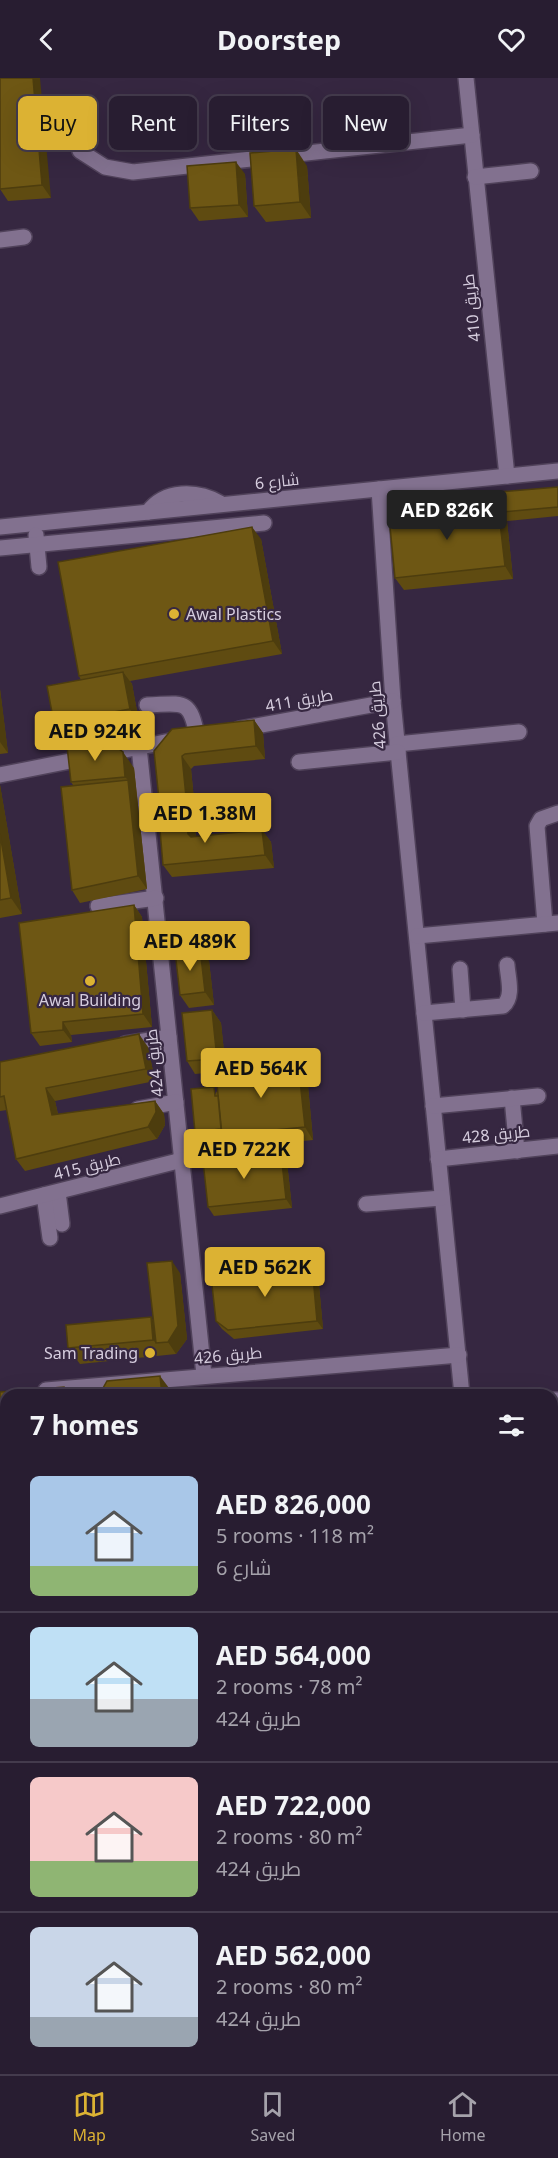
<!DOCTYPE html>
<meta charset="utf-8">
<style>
body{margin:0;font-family:"Noto Sans",Cairo,sans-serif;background:#342a3d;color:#f1f3f6;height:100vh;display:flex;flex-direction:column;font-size:22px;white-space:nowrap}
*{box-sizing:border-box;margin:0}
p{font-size:20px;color:#a5a2ab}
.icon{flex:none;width:33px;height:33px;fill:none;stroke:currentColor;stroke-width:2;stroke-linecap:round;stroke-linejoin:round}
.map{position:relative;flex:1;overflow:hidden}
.details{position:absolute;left:0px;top:1311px;width:558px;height:686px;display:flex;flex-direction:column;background:#281d31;border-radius:18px 18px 0 0;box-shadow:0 6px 24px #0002,0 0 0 2px #443b4d}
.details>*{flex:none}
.guide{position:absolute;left:18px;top:18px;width:522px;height:54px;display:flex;gap:12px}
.price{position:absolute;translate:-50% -51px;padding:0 14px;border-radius:6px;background:#dcb233;color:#111;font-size:20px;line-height:39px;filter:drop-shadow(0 2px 3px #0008)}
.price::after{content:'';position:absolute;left:50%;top:36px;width:18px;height:14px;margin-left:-9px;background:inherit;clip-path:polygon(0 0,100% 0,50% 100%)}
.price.current{background:#222;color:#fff}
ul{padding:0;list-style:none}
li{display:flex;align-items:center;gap:18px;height:150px;padding:0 30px}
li+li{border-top:2px solid #443b4d}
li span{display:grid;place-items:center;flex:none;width:168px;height:120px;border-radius:9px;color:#555}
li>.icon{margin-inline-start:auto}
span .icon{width:72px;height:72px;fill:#fffc;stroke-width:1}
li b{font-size:26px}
h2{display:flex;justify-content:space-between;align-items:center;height:72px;padding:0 30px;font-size:26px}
.chip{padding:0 21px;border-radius:9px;background:#281d31;box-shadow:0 6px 24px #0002,0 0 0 2px #443b4d;font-size:21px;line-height:54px}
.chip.current{background:#dcb233;color:#111}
header{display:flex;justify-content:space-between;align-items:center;height:78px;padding:0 30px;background:#281d31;font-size:27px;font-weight:700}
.menu{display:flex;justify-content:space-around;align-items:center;height:84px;border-top:2px solid #443b4d;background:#281d31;font-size:16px;color:#a5a2ab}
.menu a{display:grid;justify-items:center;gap:3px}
.menu .current{color:#dcb233}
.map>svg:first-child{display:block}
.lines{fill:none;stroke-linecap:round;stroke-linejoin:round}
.minor-casing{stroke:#50425a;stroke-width:18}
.minor{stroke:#82718f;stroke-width:15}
.wall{fill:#5f4b11}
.shaded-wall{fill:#4d3d0e}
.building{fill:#6e5714;stroke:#4d3d0e;stroke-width:1.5}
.poi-dot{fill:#dcb233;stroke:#362741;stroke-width:2}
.labels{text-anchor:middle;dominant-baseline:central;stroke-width:4.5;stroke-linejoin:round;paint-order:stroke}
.street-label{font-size:16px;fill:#d6cdde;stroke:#362741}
.poi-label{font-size:16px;fill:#d6cdde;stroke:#362741;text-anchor:start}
</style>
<header><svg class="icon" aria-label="back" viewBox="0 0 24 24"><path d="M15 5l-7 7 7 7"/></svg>Doorstep<svg class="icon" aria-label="heart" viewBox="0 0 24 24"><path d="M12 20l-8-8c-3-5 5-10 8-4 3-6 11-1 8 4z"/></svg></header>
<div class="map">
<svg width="558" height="1996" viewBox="0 0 558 1996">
<rect width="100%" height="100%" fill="#362741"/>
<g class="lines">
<!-- minor casing -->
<g class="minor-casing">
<g id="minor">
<path d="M466 0 507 398"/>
<path d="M80 73 105 89 133 94 472 57"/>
<path d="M475 99 531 93"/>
<path d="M0 162 24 159"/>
<path d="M379 411 393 623 462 1317"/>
<path d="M148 434C165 411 197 412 220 425"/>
<path d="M0 449 558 393"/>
<path d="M36 457 39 489"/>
<path d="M0 470 264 445"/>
<path d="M147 627C182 626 190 619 197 658"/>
<path d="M239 651 393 623"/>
<path d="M397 666 519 654"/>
<path d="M139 669 204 1297"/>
<path d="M299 684 398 674"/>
<path d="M0 697 180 661"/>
<path d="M98 828 156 820"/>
<path d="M545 846 537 748 541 741 558 735"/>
<path d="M417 858 558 845"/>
<path d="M460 891 463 932"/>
<path d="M424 935 503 928C514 919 508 900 507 887"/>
<path d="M125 966 169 959"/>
<path d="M512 1020 517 1073"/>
<path d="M433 1028 538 1018"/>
<path d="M138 1031 176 1024"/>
<path d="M181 1078 227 1074"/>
<path d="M438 1081 558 1068"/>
<path d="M58 1114 62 1146"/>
<path d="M44 1117 50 1160"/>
<path d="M366 1126 442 1120"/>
<path d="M0 1128 182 1082"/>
<path d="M46 1312 459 1277"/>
<path d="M552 1322H558"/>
<path d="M0 1614 6 1613"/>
<path d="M552 1634 558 1633"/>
<path d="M0 1734 6 1754"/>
<path d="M552 1799H558"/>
<path d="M0 1852 6 1851"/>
<path d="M552 1856H558"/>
<path d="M552 1957 558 1956"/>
<path d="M108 1990 109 1996"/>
<path d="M156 1990 157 1996"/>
<path d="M173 1996 215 1990"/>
</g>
</g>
<!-- minor -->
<use href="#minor" class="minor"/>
</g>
<!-- wall -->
<g class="wall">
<path d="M0 0 51 120 8 123 0 111Z"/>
<path d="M307 88 311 140 266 144 254 128Z"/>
<path d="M245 96 248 139 199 143 190 130Z"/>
<path d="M558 409V438L507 443 513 501 404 512 395 500 501 431Z"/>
<path d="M261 461 282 576 130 603 132 606 139 644 63 658 54 645 81 602 79 598Z"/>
<path d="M0 611 8 675 0 676Z"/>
<path d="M254 642 263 655 265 681 194 688 191 691 195 732 167 734 159 721 172 651Z"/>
<path d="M134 690 147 811 80 825 72 812 73 707 71 704Z"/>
<path d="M0 707 22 836 0 840Z"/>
<path d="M195 750 196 758 262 752 271 764 274 790 172 799 163 787Z"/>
<path d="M134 827 142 839 152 949 71 957 72 964 40 968 31 955Z"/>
<path d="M209 883 214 927 189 930 180 917Z"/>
<path d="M212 932 221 945 226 993 195 996 187 983Z"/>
<path d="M148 969 155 1003 55 1023 58 1036 155 1023 164 1036 165 1047 157 1061 25 1093 16 1081 7 1032 0 1033V984Z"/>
<path d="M307 997 313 1062 231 1070 224 1060 201 1062 195 1054 217 1013Z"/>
<path d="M281 1075 287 1084 292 1130 214 1138 208 1129Z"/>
<path d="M312 1187 318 1196 323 1251 234 1261 222 1251 216 1243Z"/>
<path d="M180 1195 187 1261 176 1276 80 1286 68 1270 151 1239 153 1242Z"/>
<path d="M64 1309 69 1317H6V1435H0V1314Z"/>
</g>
<!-- shaded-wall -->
<g class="shaded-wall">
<path d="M33 0H40L51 120 42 107Z"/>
<path d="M296 71 307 88 311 140 300 124Z"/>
<path d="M236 84 245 96 248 139 239 127Z"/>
<path d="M498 427 503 434H501L507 443 513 501 505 488Z"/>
<path d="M252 449 261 461 282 576 273 563Z"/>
<path d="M123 594 132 606 139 644 130 631Z"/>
<path d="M0 611 8 675 0 664Z"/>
<path d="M254 642 263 655 265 681 256 668Z"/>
<path d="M123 674 134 690 147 811 138 798 128 702 125 699Z"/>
<path d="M182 678 191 691 195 732 186 719Z"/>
<path d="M0 707 22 836 11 820 0 756Z"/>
<path d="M186 737 195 750 197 768 188 756Z"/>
<path d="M262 752 271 764 274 790 265 777Z"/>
<path d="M134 827 142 839 152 949 143 936Z"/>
<path d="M200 870 209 883 214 927 205 914Z"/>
<path d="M212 932 221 945 226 993 217 981Z"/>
<path d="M63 944 71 957 72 964 63 952Z"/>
<path d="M139 956 148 969 155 1003 146 991Z"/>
<path d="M298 984 307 997 313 1062 305 1049Z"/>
<path d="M46 1010 55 1023 61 1050 52 1037Z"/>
<path d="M155 1023 164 1036 165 1047 157 1061 148 1049Z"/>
<path d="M281 1075 287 1084 292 1130 286 1121Z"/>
<path d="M172 1183 180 1195 187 1261 176 1276 168 1264Z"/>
<path d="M312 1187 318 1196 323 1251 317 1243Z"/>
<path d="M151 1239 162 1255 156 1265 153 1262Z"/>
<path d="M160 1298 169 1310 170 1317H162Z"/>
<path d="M64 1309 69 1317H64Z"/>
</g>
<!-- building -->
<g class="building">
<path d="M0 0H33L42 107 0 111Z"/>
<path d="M296 71 300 124 254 128 250 75Z"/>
<path d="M236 84 239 127 190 130 187 88Z"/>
<path d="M558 409V429L501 434 499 414Z"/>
<path d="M498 427 505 488 395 500 389 438Z"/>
<path d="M252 449 273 563 79 598 58 484Z"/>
<path d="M123 594 130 631 54 645 47 608Z"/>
<path d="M254 642 256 668 185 676 182 678 186 719 159 721 154 673 172 651Z"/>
<path d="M109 664 123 674 125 699 71 704 67 668Z"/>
<path d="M128 702 138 798 72 812 61 709Z"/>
<path d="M186 737 188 756 191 759 262 752 265 777 163 787 159 740Z"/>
<path d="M0 756 11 820 0 822Z"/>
<path d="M134 827 143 936 63 944V952L31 955 19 845Z"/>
<path d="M200 870 205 914 180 917 175 873Z"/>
<path d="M212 932 217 981 187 983 182 935Z"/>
<path d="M139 956 146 991 46 1010 52 1037 155 1023 156 1034 148 1049 16 1081 4 1018 0 1019V984Z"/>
<path d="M298 984 305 1049 222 1057 217 1006 228 1005 226 991Z"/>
<path d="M214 1009 215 1018H218L221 1051 195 1054 191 1011Z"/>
<path d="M281 1075 286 1121 208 1129 203 1083Z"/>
<path d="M172 1183 178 1248 168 1264 156 1265 147 1185Z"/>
<path d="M312 1187 317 1243 228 1252 216 1243 211 1198Z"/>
<path d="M151 1239 153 1262 68 1270 66 1247Z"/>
<path d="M160 1298 162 1317H102V1312L107 1303Z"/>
<path d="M64 1309V1317H6V1421L0 1422V1314Z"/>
</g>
<!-- markers -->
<g class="poi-dot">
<circle cx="174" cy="536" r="6"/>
<circle cx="90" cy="903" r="6"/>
<circle cx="150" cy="1275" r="6"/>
</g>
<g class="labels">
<!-- street labels -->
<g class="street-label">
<text transform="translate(471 230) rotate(-96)">طريق 410</text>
<text transform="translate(277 403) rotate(-6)">شارع 6</text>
<text transform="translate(299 622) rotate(-10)">طريق 411</text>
<text transform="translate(377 637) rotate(-95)">طريق 426</text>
<text transform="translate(154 985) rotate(-96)">طريق 424</text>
<text transform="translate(496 1056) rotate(-6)">طريق 428</text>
<text transform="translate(87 1088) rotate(-14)">طريق 415</text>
<text transform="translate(228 1277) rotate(-5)">طريق 426</text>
</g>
<!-- poi labels -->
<g class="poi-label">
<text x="186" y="536">Awal Plastics</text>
<text x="90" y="922" text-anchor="middle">Awal Building</text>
<text x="138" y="1275" text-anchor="end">Sam Trading</text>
</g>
</g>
</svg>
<b class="price current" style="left:447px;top:463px">AED 826K</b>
<b class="price" style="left:95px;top:684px">AED 924K</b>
<b class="price" style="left:205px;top:766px">AED 1.38M</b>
<b class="price" style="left:190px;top:894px">AED 489K</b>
<b class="price" style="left:261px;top:1021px">AED 564K</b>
<b class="price" style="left:244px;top:1102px">AED 722K</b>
<b class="price" style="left:265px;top:1220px">AED 562K</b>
<div class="guide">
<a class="chip current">Buy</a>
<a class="chip">Rent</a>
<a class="chip">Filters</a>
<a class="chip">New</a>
</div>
<section class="details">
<h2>7 homes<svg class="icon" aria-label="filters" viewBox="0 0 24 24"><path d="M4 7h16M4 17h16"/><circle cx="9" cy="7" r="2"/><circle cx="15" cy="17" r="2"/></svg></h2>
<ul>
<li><span style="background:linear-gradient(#a9c7e8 75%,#8fb573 0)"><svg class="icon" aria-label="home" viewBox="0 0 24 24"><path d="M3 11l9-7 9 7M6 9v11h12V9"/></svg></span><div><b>AED 826,000</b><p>5 rooms · 118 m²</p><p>شارع 6</p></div></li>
<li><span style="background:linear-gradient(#bfe0f5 60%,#9aa5b1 0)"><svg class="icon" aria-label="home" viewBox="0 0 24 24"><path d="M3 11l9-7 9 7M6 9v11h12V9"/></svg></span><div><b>AED 564,000</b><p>2 rooms · 78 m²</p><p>طريق 424</p></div></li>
<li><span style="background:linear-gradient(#f6c9c9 70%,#8fb573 0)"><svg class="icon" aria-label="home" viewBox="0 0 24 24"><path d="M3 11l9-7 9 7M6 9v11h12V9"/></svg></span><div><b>AED 722,000</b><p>2 rooms · 80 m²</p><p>طريق 424</p></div></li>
<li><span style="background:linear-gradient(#c9d6e8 75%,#9aa5b1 0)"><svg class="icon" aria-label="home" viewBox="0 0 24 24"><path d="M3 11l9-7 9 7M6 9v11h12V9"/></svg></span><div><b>AED 562,000</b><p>2 rooms · 80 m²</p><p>طريق 424</p></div></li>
</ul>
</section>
</div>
<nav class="menu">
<a class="current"><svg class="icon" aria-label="map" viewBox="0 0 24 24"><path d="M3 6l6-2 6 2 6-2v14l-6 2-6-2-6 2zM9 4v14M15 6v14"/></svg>Map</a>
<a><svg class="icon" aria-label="saved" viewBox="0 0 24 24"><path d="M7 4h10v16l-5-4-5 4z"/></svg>Saved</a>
<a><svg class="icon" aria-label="home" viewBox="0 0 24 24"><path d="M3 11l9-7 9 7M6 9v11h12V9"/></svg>Home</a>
</nav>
